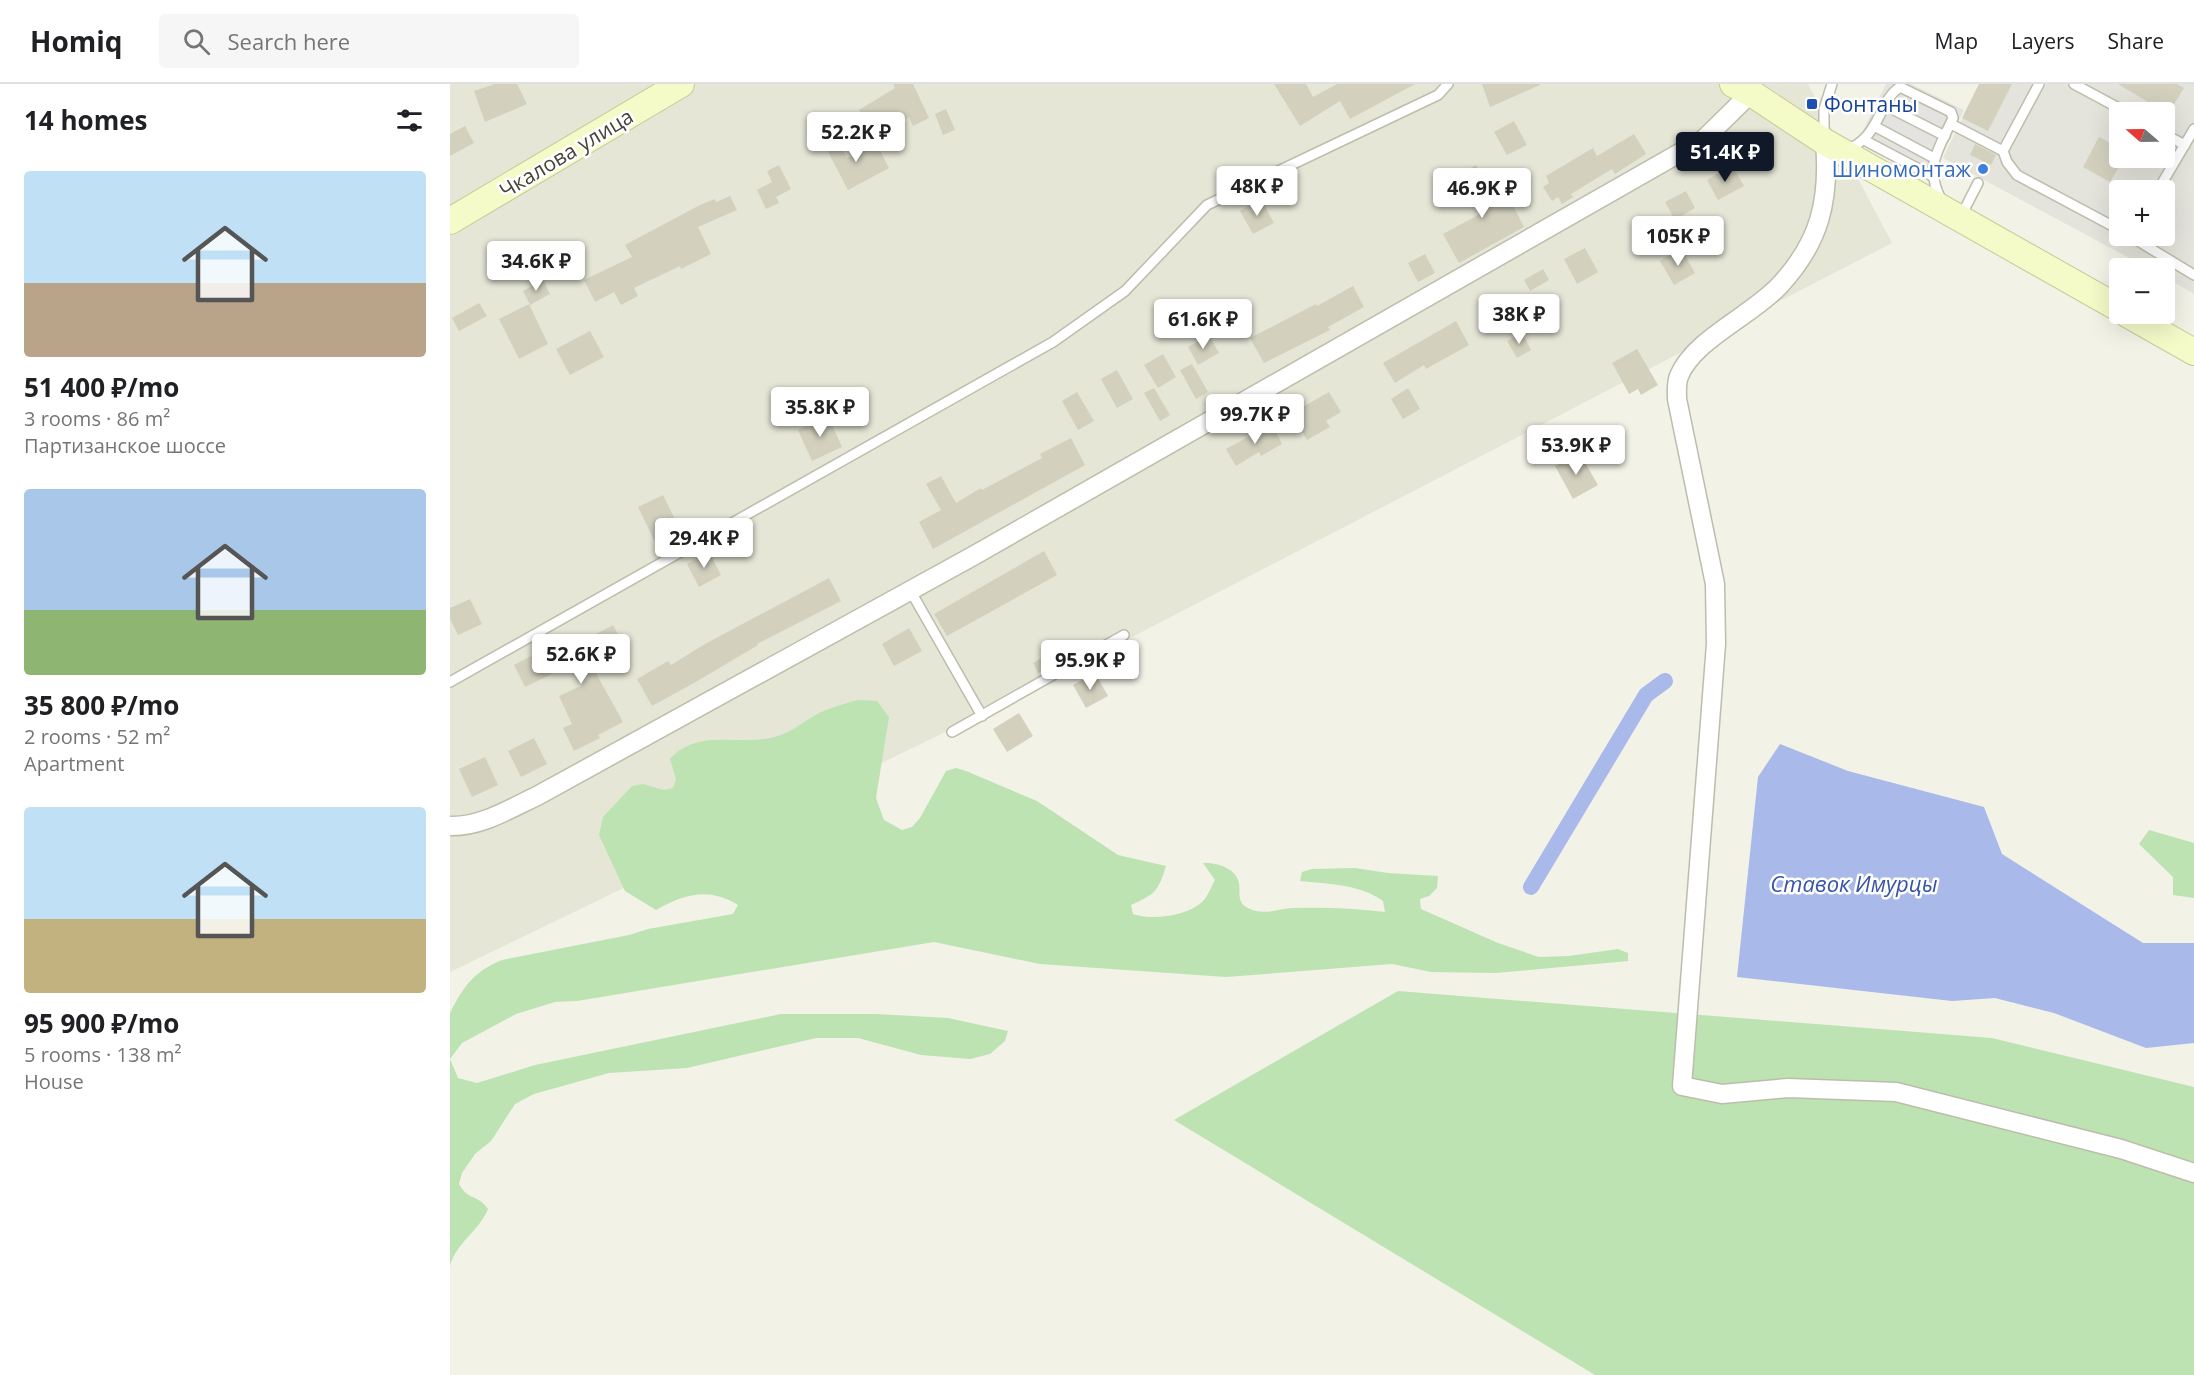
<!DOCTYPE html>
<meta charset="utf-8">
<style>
body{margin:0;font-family:"Open Sans",sans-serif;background:#f6f6f6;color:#202124;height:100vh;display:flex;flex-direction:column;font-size:22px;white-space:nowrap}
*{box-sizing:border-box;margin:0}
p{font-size:20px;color:#757577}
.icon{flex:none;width:33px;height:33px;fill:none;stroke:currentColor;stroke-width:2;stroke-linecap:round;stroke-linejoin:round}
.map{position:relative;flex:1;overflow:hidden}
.sheet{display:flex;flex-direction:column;background:#fff;width:450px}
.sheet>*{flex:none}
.needle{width:39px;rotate:290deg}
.controls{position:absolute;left:1659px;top:18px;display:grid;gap:12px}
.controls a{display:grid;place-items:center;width:66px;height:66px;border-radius:6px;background:#fff;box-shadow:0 6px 24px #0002;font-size:30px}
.price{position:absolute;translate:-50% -51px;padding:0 14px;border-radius:6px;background:#fff;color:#222;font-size:20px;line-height:39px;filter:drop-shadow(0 2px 3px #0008)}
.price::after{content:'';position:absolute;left:50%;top:36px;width:18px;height:14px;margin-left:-9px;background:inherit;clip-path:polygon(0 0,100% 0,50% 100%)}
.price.on{background:#111827;color:#fff}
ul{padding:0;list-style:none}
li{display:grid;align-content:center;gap:12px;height:318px;padding:0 24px}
li span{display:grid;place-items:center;height:186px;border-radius:6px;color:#555}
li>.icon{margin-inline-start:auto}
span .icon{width:108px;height:108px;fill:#fffc;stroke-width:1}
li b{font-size:26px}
h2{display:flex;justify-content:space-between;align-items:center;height:72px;padding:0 24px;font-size:26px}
header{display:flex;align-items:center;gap:36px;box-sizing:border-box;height:84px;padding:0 30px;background:#fff;border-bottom:2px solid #e0e0e0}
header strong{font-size:28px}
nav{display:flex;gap:33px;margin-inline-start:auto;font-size:21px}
.search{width:420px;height:54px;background:#f6f6f6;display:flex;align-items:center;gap:15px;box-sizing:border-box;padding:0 21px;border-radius:6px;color:#757577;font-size:22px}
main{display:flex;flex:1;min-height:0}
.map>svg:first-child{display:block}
.residential{fill:#e5e6d6}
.industrial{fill:#e4e3dc;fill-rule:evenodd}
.green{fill:#bde3b3}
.parking{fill:#e4e3df}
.water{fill:#a8b9ea}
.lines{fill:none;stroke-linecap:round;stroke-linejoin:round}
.canal{stroke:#a8b9ea;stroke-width:16}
.building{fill:#d3d1be}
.service-casing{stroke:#bdbdab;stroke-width:12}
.minor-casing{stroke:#bdbdab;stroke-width:21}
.secondary-casing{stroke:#c8cb98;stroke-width:28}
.service{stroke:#fff;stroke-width:9}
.minor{stroke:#fff;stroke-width:18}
.secondary{stroke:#f5fac9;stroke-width:26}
.transit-dot{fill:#1a4fb4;stroke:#fff;stroke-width:2}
.shop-dot{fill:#3f7fe0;stroke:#fff;stroke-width:2}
.labels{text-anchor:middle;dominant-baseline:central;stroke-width:5;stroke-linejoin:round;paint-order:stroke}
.transit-label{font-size:21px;fill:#164399;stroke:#fff;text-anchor:start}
.street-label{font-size:21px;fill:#454437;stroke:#fff}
.shop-label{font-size:21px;fill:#366cbe;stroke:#fff;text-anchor:end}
.water-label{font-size:22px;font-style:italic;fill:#3954a7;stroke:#fff}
</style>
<header>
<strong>Homiq</strong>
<div class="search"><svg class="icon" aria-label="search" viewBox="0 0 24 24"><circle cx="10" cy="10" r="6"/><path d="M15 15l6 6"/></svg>Search here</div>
<nav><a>Map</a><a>Layers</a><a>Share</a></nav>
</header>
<main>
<section class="sheet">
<h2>14 homes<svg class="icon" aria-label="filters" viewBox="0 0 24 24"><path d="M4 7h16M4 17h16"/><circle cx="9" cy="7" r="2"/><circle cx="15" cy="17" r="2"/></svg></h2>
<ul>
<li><span style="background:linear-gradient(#bfe0f5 60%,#b9a48a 0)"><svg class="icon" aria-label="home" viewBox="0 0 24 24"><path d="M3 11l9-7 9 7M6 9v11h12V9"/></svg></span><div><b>51 400 ₽/mo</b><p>3 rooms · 86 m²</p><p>Партизанское шоссе</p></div></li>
<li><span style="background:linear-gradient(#a9c7e8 65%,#8fb573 0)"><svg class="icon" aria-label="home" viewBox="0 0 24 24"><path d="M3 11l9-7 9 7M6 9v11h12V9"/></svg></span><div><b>35 800 ₽/mo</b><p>2 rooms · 52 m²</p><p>Apartment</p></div></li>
<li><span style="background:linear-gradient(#bfe0f5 60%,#c2b280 0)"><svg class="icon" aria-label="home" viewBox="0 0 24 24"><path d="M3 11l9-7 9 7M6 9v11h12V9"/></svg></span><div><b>95 900 ₽/mo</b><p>5 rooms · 138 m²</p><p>House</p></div></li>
</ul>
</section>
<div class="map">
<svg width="1744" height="1291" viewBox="0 0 1744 1291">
<rect width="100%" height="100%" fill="#f2f2e7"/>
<!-- residential -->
<path class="residential" d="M0 0H1358L1442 159 547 623 0 888Z"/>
<!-- industrial -->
<path class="industrial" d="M1529 0H1744V210L1715 193 1714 184H1698L1493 74ZM1670 28H1714V74H1670ZM1670 106H1714V152H1670Z"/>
<!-- green -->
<g class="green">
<path d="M407 616 427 617 439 633 426 714 434 736 452 746 462 743 470 734 496 687 506 684 516 687 587 717 668 771 716 782C708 808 705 810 681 821L683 830C702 837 738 832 753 817 758 812 761 803 765 796L753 779C764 778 784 783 788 796 792 806 785 818 798 824 813 832 827 825 843 824 874 823 904 824 935 828L933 817C910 800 878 800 850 797L852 788 862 785 905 784 938 789 988 792 987 804 979 812 970 815 971 825 1048 859 1089 873 1119 872 1168 865 1178 869V877L1046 889 981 888 942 880 776 893 590 880 484 858 127 917 105 918 66 930 12 959 0 975 8 994 27 999 85 981 331 930H427L498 934 558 947 555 957 540 970 520 975 471 971 408 954H366L237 984 159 989 84 1010 65 1020 41 1057 25 1070 12 1089 9 1100C18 1117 28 1110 38 1125 29 1147 6 1159 0 1182V929C14 902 23 888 52 876L179 851 198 845 283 830 288 821C258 803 235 810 206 826L175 807 149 751 153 733 182 702 193 700 214 706 223 704 226 695 220 675C250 642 294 665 331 651 347 645 360 632 376 626 386 622 397 619 407 616Z"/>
<path d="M1699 746 1744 759V814L1723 811V793L1689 760Z"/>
<path d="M948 907 1542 954 1744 1003V1291H1145L724 1036Z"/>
</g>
<!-- parking -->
<path class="parking" d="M1436 0H1461L1514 26 1481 94 1408 57Z"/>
<!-- water -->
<path class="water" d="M1330 660 1398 687 1534 723 1552 770 1693 859H1744V959L1696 964 1604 929 1545 914 1502 917 1287 893 1308 693Z"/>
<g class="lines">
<!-- canal -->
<path class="canal" d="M1081 803 1196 611 1215 597"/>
</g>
<!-- building -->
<g class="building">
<path d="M45 0H67L77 20 35 38 24 7Z"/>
<path d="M443 0H463L479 34 463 42 459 33 426 53 409 26 445 4Z"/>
<path d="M824 0H856L863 13 887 0H965L900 35 890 17 850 42Z"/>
<path d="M1032 0H1090V1L1040 23Z"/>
<path d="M1529 0H1562L1538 47 1512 34Z"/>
<path d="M1668 0H1727L1734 4 1718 30Z"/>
<path d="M496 25 505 46 493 51 485 30Z"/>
<path d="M1064 37 1077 61 1057 71 1044 48Z"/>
<path d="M15 42 24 59 0 72V50Z"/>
<path d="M1184 50 1196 70 1165 90 1162 85 1121 110 1123 113 1112 120 1108 113 1102 117 1093 103 1099 99 1096 92 1143 64 1147 72Z"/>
<path d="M385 52 397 74 426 59 439 84 398 106 373 58Z"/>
<path d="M1649 53 1670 64V74H1674L1660 98 1633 83Z"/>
<path d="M1525 60 1546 71 1541 81 1520 71Z"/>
<path d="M329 81 341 105 326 113 329 119 316 125 307 106 322 98 317 87Z"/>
<path d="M1026 81 1050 122 1060 116 1074 143 1009 179 993 150 1030 130 1008 92Z"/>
<path d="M1282 81 1294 102 1268 116 1257 96Z"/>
<path d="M1236 107 1245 124 1225 136 1215 118Z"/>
<path d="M280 112 287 126 248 143 261 170 231 185 230 182 184 204 188 212 171 221 164 208 145 218 134 196 182 173 175 161 250 121 265 115 266 118Z"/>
<path d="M811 115 824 139 803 150 790 127Z"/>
<path d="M1135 164 1148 188 1127 200 1114 175Z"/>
<path d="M1231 164 1245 189 1224 201 1210 177Z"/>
<path d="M975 170 985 189 968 198 958 179Z"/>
<path d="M1093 185 1099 196 1080 207 1074 196Z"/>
<path d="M93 196 100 210 80 221 73 207Z"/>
<path d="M903 202 914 223 878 243 880 246 814 279 800 254 866 220 867 222Z"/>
<path d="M29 219 37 232 9 247 2 234Z"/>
<path d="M79 220 98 260 69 275 49 235Z"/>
<path d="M1006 237 1019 261 976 285 974 281 945 299 933 279Z"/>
<path d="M140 247 154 273 120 291 106 265Z"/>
<path d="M1072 248 1081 266 1067 274 1057 257Z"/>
<path d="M759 251 769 269 748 281 738 263Z"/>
<path d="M1187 265 1208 301 1191 311 1188 305 1179 310 1162 279Z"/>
<path d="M713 270 726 293 708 304 694 281Z"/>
<path d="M742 280 758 308 746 315 730 286Z"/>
<path d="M667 286 683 315 667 324 651 295Z"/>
<path d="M704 304 720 331 710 337 694 309Z"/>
<path d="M958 304 970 325 953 335 941 315Z"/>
<path d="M627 308 644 337 628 346 612 317Z"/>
<path d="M879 308 891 328 876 337 880 343 857 356 842 329Z"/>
<path d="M378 332 392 363 362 377 348 346Z"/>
<path d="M822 340 832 360 811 372 809 368 786 382 776 365Z"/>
<path d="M621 354 635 381 483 465 469 438 491 426 476 400 491 392 506 419 531 404 532 406 592 374 590 370Z"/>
<path d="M1129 368 1148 401 1123 415 1105 382Z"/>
<path d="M213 411 231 448 206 460 188 423Z"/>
<path d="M594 467 607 491 497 552 484 530Z"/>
<path d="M259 468 271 491 249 503 237 480Z"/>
<path d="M379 494 391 517 307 560 308 561 244 599 202 622 187 595 218 577 221 581 255 560Z"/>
<path d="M20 515 32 540 8 551 0 535V524Z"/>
<path d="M163 541 176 566 143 584 173 638 148 651 150 654 124 667 113 644 122 640 109 612 131 602 120 581 75 603 64 581 91 567 96 577Z"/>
<path d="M459 544 472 567 444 582 432 560Z"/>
<path d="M601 569 606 580 588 589 583 579Z"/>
<path d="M645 589 658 612 636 624 623 601Z"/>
<path d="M569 629 583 652 557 668 543 645Z"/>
<path d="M84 654 97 680 71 693 58 667Z"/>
<path d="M35 673 48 701 22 713 9 685Z"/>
</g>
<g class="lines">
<!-- service casing -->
<g class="service-casing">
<g id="service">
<path d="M1589 0 1553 67 1557 78 1567 91 1670 146"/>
<path d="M1624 0 1676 28"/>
<path d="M1436 22 1495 52"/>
<path d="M1501 40 1553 67"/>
<path d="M1424 42 1484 74"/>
<path d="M1714 50 1735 61"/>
<path d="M1374 53V25L1382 0"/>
<path d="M1414 56 1484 93"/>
<path d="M1396 66C1431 53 1428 17 1450 3L1501 28 1503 34C1489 65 1473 83 1492 117"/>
<path d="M1708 106 1744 45"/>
<path d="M1511 132 1528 99"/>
<path d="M1680 152 1744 191"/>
<path d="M460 506 532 632"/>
<path d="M0 598 603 258 675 207 757 121 988 11 998 0"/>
<path d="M502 648 674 551"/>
</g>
</g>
<!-- minor casing -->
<g class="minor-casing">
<g id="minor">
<path d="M1375 58C1380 116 1370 158 1330 201 1303 231 1244 255 1229 292 1226 299 1227 308 1227 315L1265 500 1266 560 1232 1002 1272 1010 1338 1004 1446 1008 1671 1065 1744 1089"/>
<path d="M0 742C31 743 59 725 87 712L523 472 1254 55 1301 9"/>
</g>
</g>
<!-- secondary casing -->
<g class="secondary-casing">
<g id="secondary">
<path d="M1283 0 1301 9 1375 58 1670 225"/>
<path d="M0 137 231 0"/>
<path d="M1677 230 1744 268"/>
</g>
</g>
<!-- service -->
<use href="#service" class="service"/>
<!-- minor -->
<use href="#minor" class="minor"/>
<!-- secondary -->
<use href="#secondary" class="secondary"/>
</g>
<!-- markers -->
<rect class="transit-dot" x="1356" y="14" width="12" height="12" rx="3"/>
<circle class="shop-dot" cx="1533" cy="85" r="6"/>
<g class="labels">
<!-- transit labels -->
<g class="transit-label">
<text x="1374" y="20">Фонтаны</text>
</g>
<!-- street labels -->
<g class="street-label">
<text transform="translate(116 69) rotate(-31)">Чкалова улица</text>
</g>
<!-- shop labels -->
<g class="shop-label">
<text x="1521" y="85">Шиномонтаж</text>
</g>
<!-- water labels -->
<g class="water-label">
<text x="1404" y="799">Ставок Имурцы</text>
</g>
</g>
</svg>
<div class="controls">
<a><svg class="needle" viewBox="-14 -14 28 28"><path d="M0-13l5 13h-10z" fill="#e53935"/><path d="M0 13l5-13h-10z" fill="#757577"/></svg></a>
<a>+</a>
<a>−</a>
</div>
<b class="price" style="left:406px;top:79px">52.2K ₽</b>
<b class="price on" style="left:1275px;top:99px">51.4K ₽</b>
<b class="price" style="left:807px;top:133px">48K ₽</b>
<b class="price" style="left:1032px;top:135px">46.9K ₽</b>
<b class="price" style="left:1228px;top:183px">105K ₽</b>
<b class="price" style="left:86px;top:208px">34.6K ₽</b>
<b class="price" style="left:1069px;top:261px">38K ₽</b>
<b class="price" style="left:753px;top:266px">61.6K ₽</b>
<b class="price" style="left:370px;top:354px">35.8K ₽</b>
<b class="price" style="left:805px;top:361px">99.7K ₽</b>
<b class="price" style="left:1126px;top:392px">53.9K ₽</b>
<b class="price" style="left:254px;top:485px">29.4K ₽</b>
<b class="price" style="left:131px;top:601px">52.6K ₽</b>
<b class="price" style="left:640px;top:607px">95.9K ₽</b>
</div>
</main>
